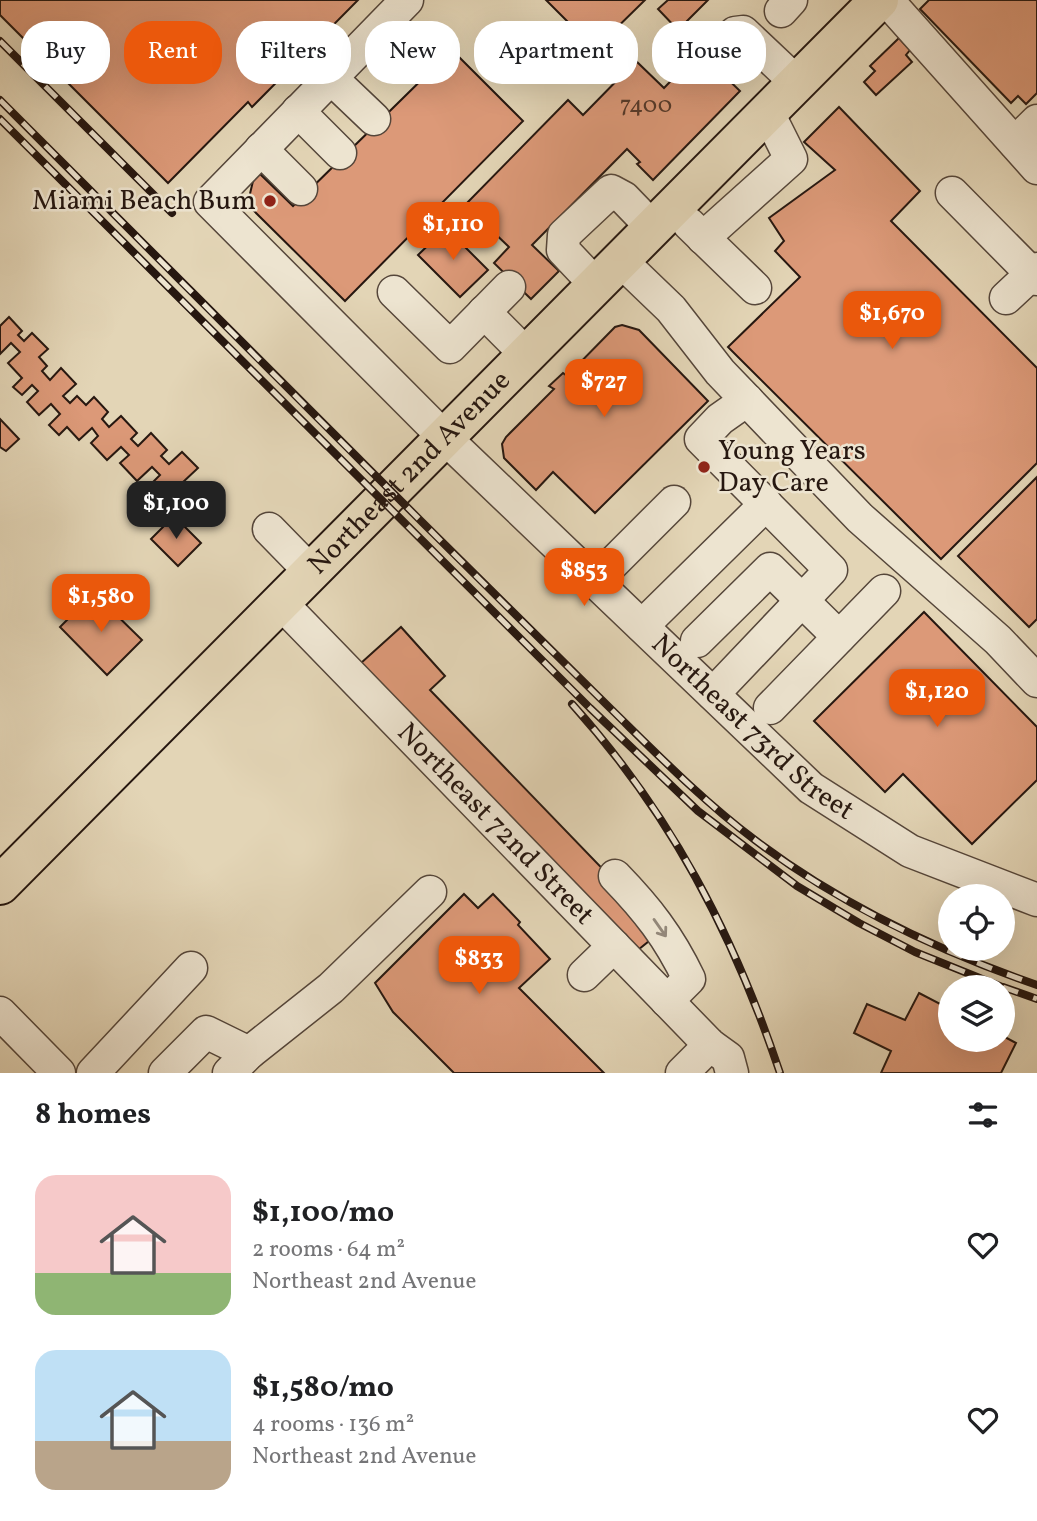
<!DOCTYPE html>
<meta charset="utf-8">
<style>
body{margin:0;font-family:Vollkorn,serif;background:#f2f2f2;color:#202124;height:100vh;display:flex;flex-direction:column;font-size:26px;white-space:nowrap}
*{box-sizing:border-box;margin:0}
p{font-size:23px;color:#757577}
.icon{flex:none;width:38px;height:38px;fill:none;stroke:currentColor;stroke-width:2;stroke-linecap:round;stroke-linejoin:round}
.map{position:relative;height:1073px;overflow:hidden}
.drawer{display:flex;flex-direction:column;background:#fff;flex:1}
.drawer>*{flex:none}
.guide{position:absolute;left:21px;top:21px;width:996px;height:63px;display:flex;gap:14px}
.tools{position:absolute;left:938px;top:884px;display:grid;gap:14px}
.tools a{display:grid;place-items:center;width:77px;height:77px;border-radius:50%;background:#fff;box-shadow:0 7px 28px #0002;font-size:35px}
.price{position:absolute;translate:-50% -60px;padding:0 16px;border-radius:14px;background:#ea580c;color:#fff;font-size:23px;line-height:46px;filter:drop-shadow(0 2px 4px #0008)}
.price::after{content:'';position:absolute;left:50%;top:42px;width:21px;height:16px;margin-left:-10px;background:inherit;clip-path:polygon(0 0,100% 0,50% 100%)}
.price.current{background:#222;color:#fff}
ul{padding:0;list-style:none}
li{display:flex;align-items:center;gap:21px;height:175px;padding:0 35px}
li span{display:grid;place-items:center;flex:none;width:196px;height:140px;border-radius:21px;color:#555}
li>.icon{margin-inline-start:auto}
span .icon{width:84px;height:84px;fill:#fffc;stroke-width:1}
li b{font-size:30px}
h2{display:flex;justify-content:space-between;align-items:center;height:84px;padding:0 35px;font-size:30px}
.pill{padding:0 24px;border-radius:28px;background:#fff;box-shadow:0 7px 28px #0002;font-size:24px;line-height:63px}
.pill.current{background:#ea580c;color:#fff}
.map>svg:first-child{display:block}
.building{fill:#dc9978;stroke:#261710;stroke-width:2}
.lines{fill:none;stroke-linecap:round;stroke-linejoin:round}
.minor-casing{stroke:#55463a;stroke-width:35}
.major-casing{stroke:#261710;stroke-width:42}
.minor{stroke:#ede4d0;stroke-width:32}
.major{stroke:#e3d5b6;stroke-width:38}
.rail-casing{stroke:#261710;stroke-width:8}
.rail{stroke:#ede4d0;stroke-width:5;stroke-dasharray:16;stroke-linecap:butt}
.oneway{stroke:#93887a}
.poi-dot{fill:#8f2418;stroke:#ede4d0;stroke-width:2.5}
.labels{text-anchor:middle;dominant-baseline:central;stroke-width:5;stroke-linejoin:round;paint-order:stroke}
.number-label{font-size:24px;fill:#54382a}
.poi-label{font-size:28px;fill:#261710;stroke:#ede4d0;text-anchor:end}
.street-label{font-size:28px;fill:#261710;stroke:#ede4d0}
</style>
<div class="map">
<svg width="1037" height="1073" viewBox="0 0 1037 1073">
<rect width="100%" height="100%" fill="#e3d5b6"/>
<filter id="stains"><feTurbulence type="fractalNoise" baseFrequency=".00286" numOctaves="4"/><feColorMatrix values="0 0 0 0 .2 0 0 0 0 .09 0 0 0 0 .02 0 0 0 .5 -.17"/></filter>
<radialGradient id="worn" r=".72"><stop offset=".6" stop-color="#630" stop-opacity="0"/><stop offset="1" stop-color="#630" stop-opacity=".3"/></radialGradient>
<!-- building -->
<g class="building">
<path d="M0 0H358L252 107 248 102 168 183 0 15Z"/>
<path d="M546 0H645L595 49Z"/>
<path d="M668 0H708L678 30 658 9Z"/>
<path d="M929 0H1037V93L1026 104 1018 96 1011 103 920 9Z"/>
<path d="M899 38 910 50 906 55 912 62 876 95 864 82 875 71 870 66Z"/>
<path d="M452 50 523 121 345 301 253 210 249 198 253 181 260 174 293 206Z"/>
<path d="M696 55 704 63 707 59 740 91 653 180 637 164 640 162 627 149 532 245 559 271 531 299 494 263 509 247 465 205 568 100 583 115 636 61 664 88Z"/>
<path d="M839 107 920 191 891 221 1037 368V463L941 559 728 347 800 277 775 251 784 241 769 218 835 170 804 142Z"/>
<path d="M446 228 488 270 460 297 418 255Z"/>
<path d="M9 317 22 331 18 335 24 341 32 333 48 349 39 357 47 366 42 371 50 380 61 368 76 384 63 396 70 403 77 396 86 405 94 397 108 412 102 419 109 427 121 416 137 433 131 439 138 446 151 433 167 450 161 456 169 464 182 452 198 468 165 499 151 484 160 475 152 467 137 481 120 463 129 455 121 447 107 460 91 443 98 436 92 428 79 440 67 427 59 435 49 425 60 414 51 404 39 415 27 402 38 391 32 385 22 395 13 387 22 378 8 363 20 352 11 343 0 354V326Z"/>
<path d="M622 325 639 330 708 401 595 513 553 472 536 490 504 458 502 444 506 437 554 389 549 386 563 373 567 376 615 327Z"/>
<path d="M0 419 19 439 6 451 0 447Z"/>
<path d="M1037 477V619L1029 627 958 556Z"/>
<path d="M174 516 201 543 178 566 151 539Z"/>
<path d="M94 593 142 640 107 675 60 627Z"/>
<path d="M924 612 1037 727V780L972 844 903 774 885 792 814 721Z"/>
<path d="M401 627 445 676 430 690 648 916 652 935 649 941 638 950 361 663Z"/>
<path d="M464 894 478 908 493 894 520 922 518 925 550 959 519 988 604 1073H454L393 1012 375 983Z"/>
<path d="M919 993 950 1009V1040H1003V1036L1016 1043 1001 1073H881L891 1051 854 1033 867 1004 905 1020Z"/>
</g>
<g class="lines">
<!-- minor casing -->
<g class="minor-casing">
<g id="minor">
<path id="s1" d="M407 0 210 202 445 438 811 788 910 851 1037 900"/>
<path d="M887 0 1037 168"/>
<path d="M781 11 791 0"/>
<path d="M719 48 735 33 743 32 797 83"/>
<path d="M331 78 374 119"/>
<path d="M298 111 340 153"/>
<path d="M1015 143 1037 121"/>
<path d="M261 149 301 189"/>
<path d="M952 193 1037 279"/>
<path d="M689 224 755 288"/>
<path d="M703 238 791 159 768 113"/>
<path d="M621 261 671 309 720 372 860 518 998 640 1037 681"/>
<path d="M597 286 563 250 564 235 611 191 624 198 653 228"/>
<path d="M394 292 450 347 509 287"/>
<path d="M1006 298 1037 269"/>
<path d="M484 312 527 355"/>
<path d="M269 529 311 572"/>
<path d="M595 581 674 502"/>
<path id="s2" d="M281 603 710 1045 728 1058 732 1073"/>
<path d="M642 626 766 504"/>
<path d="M697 641 770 569 839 637"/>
<path d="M713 694 831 570 701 439 720 419 747 400"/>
<path d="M770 708 884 591"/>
<path d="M615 876C647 909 669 937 689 979L667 1001"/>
<path d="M584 975 614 946"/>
<path d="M0 1013 59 1073"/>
<path d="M93 1073 191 968"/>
<path d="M165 1073 206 1032 249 1053"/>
<path d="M229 1073 249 1053 331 988 430 892"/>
<path d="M682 1073 710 1045"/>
</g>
</g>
<!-- major casing -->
<g class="major-casing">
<g id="major">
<path id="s3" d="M0 885 879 0"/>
</g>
</g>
<!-- minor -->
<use href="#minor" class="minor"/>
<!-- major -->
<use href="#major" class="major"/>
<!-- rail casing -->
<g class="rail-casing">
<g id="rail">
<path d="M0 41 172 213"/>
<path d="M0 100C140 240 280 381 421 521 484 584 548 647 612 710 658 755 704 802 755 840 841 905 936 950 1037 985"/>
<path d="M0 119 590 708 698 811 797 886 859 923 915 952 1002 987"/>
<path d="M572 704C671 814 733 933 780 1073"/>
<path d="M1003 987 1037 999"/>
</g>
</g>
<!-- rail -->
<use href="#rail" class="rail"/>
</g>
<!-- one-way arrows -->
<defs><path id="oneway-shaft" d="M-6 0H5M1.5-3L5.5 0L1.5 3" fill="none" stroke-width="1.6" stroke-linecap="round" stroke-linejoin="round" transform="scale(1.75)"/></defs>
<use class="oneway" href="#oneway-shaft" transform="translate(660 928) rotate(55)"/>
<!-- markers -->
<g class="poi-dot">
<circle cx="270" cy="201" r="7"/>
<circle cx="704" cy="467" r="7"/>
</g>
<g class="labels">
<!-- number labels -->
<g class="number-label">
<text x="646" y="106">7400</text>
</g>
<!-- poi labels -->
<g class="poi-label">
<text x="256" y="201">Miami Beach Bum</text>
<text x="718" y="451" text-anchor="start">Young Years<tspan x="718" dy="32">Day Care</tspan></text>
</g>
<!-- street labels -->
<g class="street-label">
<text stroke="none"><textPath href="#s3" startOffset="581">Northeast 2nd Avenue</textPath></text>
<text stroke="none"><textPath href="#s1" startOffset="1038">Northeast 73rd Street</textPath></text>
<text stroke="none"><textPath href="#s2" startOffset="308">Northeast 72nd Street</textPath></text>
</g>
</g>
<rect width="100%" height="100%" filter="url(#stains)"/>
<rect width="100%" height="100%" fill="url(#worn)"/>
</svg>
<div class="tools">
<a><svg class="icon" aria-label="locate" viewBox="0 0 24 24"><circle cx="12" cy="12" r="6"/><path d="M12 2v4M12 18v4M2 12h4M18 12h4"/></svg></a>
<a><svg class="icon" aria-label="layers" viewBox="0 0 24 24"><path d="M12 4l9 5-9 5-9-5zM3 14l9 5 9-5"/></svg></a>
</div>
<b class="price" style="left:453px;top:262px">$1,110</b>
<b class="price" style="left:892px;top:351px">$1,670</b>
<b class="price" style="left:604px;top:419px">$727</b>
<b class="price current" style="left:176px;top:541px">$1,100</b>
<b class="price" style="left:584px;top:608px">$853</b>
<b class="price" style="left:101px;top:634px">$1,580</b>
<b class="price" style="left:937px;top:729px">$1,120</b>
<b class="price" style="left:479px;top:996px">$833</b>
<div class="guide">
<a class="pill">Buy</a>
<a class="pill current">Rent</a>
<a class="pill">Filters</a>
<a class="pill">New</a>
<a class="pill">Apartment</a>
<a class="pill">House</a>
</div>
</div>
<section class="drawer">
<h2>8 homes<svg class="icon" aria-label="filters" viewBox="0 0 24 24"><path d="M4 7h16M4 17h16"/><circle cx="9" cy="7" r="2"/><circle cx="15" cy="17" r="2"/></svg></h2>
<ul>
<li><span style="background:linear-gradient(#f6c9c9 70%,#8fb573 0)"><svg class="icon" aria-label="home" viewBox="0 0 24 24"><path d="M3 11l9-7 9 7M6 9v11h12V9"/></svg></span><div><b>$1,100/mo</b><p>2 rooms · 64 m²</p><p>Northeast 2nd Avenue</p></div><svg class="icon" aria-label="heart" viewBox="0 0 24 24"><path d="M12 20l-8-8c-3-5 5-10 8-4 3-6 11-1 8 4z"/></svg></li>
<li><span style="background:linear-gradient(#bfe0f5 65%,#b9a48a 0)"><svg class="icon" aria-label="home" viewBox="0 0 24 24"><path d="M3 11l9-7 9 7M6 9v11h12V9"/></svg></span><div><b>$1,580/mo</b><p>4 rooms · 136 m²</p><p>Northeast 2nd Avenue</p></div><svg class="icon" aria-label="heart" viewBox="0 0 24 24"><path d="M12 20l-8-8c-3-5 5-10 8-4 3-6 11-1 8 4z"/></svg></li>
</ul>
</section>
